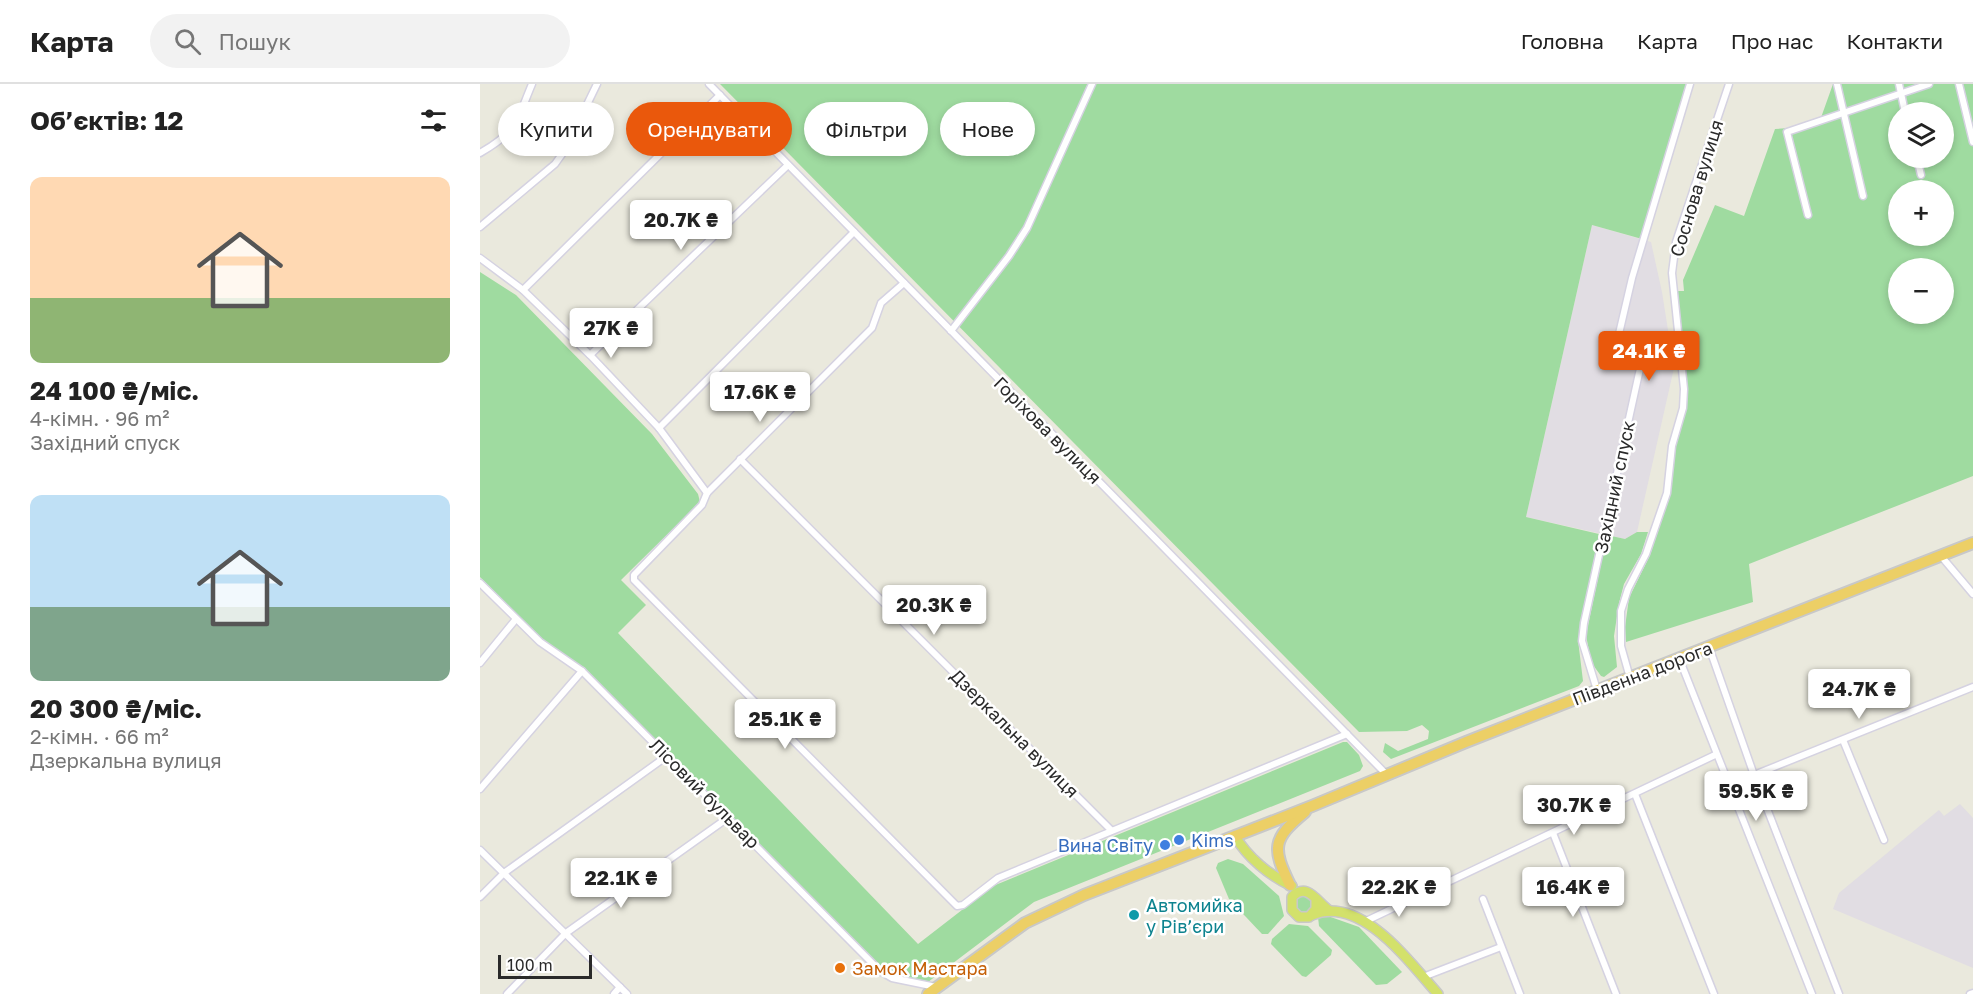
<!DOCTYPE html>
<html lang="uk">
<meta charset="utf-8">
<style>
body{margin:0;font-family:"Golos Text",sans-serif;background:#f2f2f2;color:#222;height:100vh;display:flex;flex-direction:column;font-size:22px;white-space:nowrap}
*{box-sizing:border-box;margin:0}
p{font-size:20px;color:#767676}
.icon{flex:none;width:33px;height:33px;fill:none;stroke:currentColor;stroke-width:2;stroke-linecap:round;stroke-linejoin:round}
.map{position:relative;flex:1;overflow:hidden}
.side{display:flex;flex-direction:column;background:#fff;width:480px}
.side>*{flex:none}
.top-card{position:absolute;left:18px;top:18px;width:570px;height:54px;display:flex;gap:12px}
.tools{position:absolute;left:1408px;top:18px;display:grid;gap:12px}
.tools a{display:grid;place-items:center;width:66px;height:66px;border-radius:50%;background:#fff;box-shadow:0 3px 9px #0003;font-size:30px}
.scale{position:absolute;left:18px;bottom:15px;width:94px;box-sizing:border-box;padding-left:6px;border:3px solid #2a2a2a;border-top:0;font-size:16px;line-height:21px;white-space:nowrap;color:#2a2a2a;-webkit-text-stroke:4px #fff;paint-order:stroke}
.price{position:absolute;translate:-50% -51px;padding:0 14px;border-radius:6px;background:#fff;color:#222;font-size:20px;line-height:39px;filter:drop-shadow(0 2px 3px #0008)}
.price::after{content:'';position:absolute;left:50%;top:36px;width:18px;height:14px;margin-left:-9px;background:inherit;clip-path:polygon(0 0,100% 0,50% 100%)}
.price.on{background:#ea580c;color:#fff}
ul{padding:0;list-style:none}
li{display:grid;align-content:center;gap:12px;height:318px;padding:0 30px}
li span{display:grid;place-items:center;height:186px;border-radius:12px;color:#555}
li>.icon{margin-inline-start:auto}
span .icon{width:108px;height:108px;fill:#fffc;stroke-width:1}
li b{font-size:26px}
h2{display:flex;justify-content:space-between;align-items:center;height:72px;padding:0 30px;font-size:26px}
.tag{padding:0 21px;border-radius:27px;background:#fff;box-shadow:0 3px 9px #0003;font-size:21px;line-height:54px}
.tag.on{background:#ea580c;color:#fff}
header{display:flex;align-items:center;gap:36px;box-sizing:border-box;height:84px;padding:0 30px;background:#fff;border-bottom:2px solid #e0e0e0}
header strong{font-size:28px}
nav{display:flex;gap:33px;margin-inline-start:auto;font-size:21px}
.search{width:420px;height:54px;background:#f2f2f2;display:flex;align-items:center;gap:15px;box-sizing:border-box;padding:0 21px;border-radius:33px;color:#767676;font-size:22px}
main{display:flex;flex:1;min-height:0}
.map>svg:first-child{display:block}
.industrial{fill:#e1dde3}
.green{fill:#9fdba0;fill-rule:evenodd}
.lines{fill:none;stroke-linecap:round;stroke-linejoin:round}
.street-casing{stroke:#d5d2e1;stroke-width:9}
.primary-casing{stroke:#c8c8c8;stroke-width:12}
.highway-casing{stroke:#c8c8c8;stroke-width:14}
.street{stroke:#fff;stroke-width:6}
.primary{stroke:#d3e16b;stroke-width:9}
.highway{stroke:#eccf66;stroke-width:10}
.shop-dot{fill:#3f7fe0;stroke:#fff;stroke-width:2}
.culture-dot{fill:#0f9aa8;stroke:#fff;stroke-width:2}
.food-dot{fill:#e8710a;stroke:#fff;stroke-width:2}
.labels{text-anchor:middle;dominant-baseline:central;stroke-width:5;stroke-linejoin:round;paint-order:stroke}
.street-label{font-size:18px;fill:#2a2a2a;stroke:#fff}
.shop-label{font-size:18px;fill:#366cbe;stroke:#fff;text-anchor:start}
.culture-label{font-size:18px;fill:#0d838f;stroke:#fff;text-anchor:start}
.food-label{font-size:18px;fill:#c56008;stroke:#fff;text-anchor:start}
</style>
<header>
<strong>Карта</strong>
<div class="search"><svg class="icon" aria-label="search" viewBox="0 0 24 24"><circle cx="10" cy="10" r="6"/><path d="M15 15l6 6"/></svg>Пошук</div>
<nav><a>Головна</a><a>Карта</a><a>Про нас</a><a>Контакти</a></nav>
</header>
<main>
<section class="side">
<h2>Об’єктів: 12<svg class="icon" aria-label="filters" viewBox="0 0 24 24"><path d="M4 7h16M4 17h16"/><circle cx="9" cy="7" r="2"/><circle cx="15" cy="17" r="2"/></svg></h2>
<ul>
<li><span style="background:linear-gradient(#ffd9b3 65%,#8fb573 0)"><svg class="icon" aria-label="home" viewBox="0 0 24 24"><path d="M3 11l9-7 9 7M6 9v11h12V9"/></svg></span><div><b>24 100 ₴/міс.</b><p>4-кімн. · 96 m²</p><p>Західний спуск</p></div></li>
<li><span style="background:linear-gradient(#bfe0f5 60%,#7fa58c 0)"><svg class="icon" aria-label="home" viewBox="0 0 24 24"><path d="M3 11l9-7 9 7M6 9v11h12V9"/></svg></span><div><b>20 300 ₴/міс.</b><p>2-кімн. · 66 m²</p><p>Дзеркальна вулиця</p></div></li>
</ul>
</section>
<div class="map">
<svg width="1493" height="910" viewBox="0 0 1493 910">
<rect width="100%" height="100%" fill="#eae9dd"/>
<!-- industrial -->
<g class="industrial">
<path d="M1112 141 1171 158 1182 208 1194 284 1157 448 1145 455 1046 433Z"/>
<path d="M1480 720 1493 734V884L1353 825 1359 809 1459 726 1464 732Z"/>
</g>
<!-- green -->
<g class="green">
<path d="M240 0H1206L1162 155 1112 141 1046 433 1119 450 1098 556 1103 597 1099 602 911 675 903 668 905 659 918 667 948 655 949 647 942 641 927 647 879 648Z"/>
<path d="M1353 0H1493V392L1269 480 1273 518 1146 558 1145 543 1149 514 1170 471 1190 411 1192 367 1204 327 1195 207H1204L1203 196 1235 121 1264 132 1295 45 1338 42ZM1419 28H1464V74H1419ZM1419 106H1464V152H1419ZM1419 184H1464V230H1419Z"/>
<path d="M0 188 36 211 172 350 218 410 220 418 141 496 166 521 138 549 438 860 513 802 863 658H867L879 671 883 682 880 687 554 818 448 898 404 887 104 585 65 558 0 493Z"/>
<path d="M1157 448H1168L1161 470 1144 500 1139 519 1134 552 1137 583 1124 593 1121 592 1111 578 1106 551 1127 451 1145 455Z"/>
<path d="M748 775 763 780 799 812 804 832 788 850H782L749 815 736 784 738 779Z"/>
<path d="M822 809 834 816 831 829 816 830 813 816Z"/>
<path d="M845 831 879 843 922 888 907 900 896 901 839 842 838 833Z"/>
<path d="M809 840 828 842 852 866 851 871 826 893 822 892 791 860 792 855Z"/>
</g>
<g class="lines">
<!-- street casing -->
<g class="street-casing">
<g id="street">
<path d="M229 0 907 691"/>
<path d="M1357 0 1383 112"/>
<path d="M1419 0 1425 28"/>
<path d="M1479 0 1493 58"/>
<path d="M0 69C38 47 36 38 52 0"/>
<path d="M1437 74 1441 91"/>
<path d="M1328 131 1307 48 1449 0"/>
<path d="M0 143 75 80 85 66 117 0"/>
<path d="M0 174 43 206 110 271 179 344 227 409"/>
<path d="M424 199 401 219 392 244 227 409 222 421 154 491V496L477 822 483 821 518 794 867 650"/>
<path d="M43 206 240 11"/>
<path d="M471 247 529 172 547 144 612 0"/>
<path d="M110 271 308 81"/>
<path d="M179 344 374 148"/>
<path d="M260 375 631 746"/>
<path d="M1461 472 1493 510"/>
<path d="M0 499 60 558 102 587 400 887 412 894 456 903"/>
<path d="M1229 563 1274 691 1359 910"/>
<path d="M1199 574 1332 910"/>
<path d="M0 579 36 535"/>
<path d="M1150 594 1141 562V527L1148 505 1166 470 1187 409 1192 362 1203 324 1204 305 1192 189 1196 158 1249 0"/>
<path d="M1117 606 1102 557 1104 539 1161 280 1138 254 1152 194 1210 0"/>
<path d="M1363 656 1404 756"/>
<path d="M1274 691 1493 603"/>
<path d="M0 705 102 587"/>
<path d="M1155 710 1234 910"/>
<path d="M1073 749 1136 910"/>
<path d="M0 766 147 910"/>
<path d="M0 813 24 789 187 672"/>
<path d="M1003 815 1040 910"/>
<path d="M884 838 1235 671"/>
<path d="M943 893 1021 863"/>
<path d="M27 910 86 849 249 733"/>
<path d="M134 910 140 903"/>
<path d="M1490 910 1493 909"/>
</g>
</g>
<!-- primary casing -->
<g class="primary-casing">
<g id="primary">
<path d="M755 752C767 773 790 792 812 802"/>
<path d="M836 815V825L829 833H819L812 826V813C828 797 837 819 850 827"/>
<path d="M832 831C881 810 930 879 958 910"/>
</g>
</g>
<!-- highway casing -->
<g class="highway-casing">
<g id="highway">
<path d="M810 801C792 764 792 755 825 728"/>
<path d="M448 910 545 839 604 811 832 722 986 658 1493 459"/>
</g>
</g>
<!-- street -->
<use href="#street" class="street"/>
<!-- primary -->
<use href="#primary" class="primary"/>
<!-- highway -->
<use href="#highway" class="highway"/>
</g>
<!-- markers -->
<g class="shop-dot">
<circle cx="699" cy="756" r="6"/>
<circle cx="685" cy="761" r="6"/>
</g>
<circle class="culture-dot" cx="654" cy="831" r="6"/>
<circle class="food-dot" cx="360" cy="884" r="6"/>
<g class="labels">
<!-- street labels -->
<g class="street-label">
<text transform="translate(1216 104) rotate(-73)">Соснова вулиця</text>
<text transform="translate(568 346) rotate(45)">Горіхова вулиця</text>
<text transform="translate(1134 403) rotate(-78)">Західний спуск</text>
<text transform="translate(1162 589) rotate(-21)">Південна дорога</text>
<text transform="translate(535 649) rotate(45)">Дзеркальна вулиця</text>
<text transform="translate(225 709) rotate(45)">Лісовий бульвар</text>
</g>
<!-- shop labels -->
<g class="shop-label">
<text x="711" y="756">Kims</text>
<text x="673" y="761" text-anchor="end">Вина Світу</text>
</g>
<!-- culture labels -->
<g class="culture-label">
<text x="666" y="821">Автомийка<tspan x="666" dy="21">у Рівʼєри</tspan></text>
</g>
<!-- food labels -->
<g class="food-label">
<text x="372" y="884">Замок Мастара</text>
</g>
</g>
</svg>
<div class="tools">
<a><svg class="icon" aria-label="layers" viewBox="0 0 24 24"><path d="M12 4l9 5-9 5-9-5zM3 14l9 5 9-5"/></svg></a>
<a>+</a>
<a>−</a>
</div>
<div class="scale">100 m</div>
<b class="price" style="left:201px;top:167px">20.7K ₴</b>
<b class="price" style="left:131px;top:275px">27K ₴</b>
<b class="price on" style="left:1169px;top:298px">24.1K ₴</b>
<b class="price" style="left:280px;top:339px">17.6K ₴</b>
<b class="price" style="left:454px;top:552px">20.3K ₴</b>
<b class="price" style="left:1379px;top:636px">24.7K ₴</b>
<b class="price" style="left:305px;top:666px">25.1K ₴</b>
<b class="price" style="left:1276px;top:738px">59.5K ₴</b>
<b class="price" style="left:1094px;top:752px">30.7K ₴</b>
<b class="price" style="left:141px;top:825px">22.1K ₴</b>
<b class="price" style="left:919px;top:834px">22.2K ₴</b>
<b class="price" style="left:1093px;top:834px">16.4K ₴</b>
<div class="top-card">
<a class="tag">Купити</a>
<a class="tag on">Орендувати</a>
<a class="tag">Фільтри</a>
<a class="tag">Нове</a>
</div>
</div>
</main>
